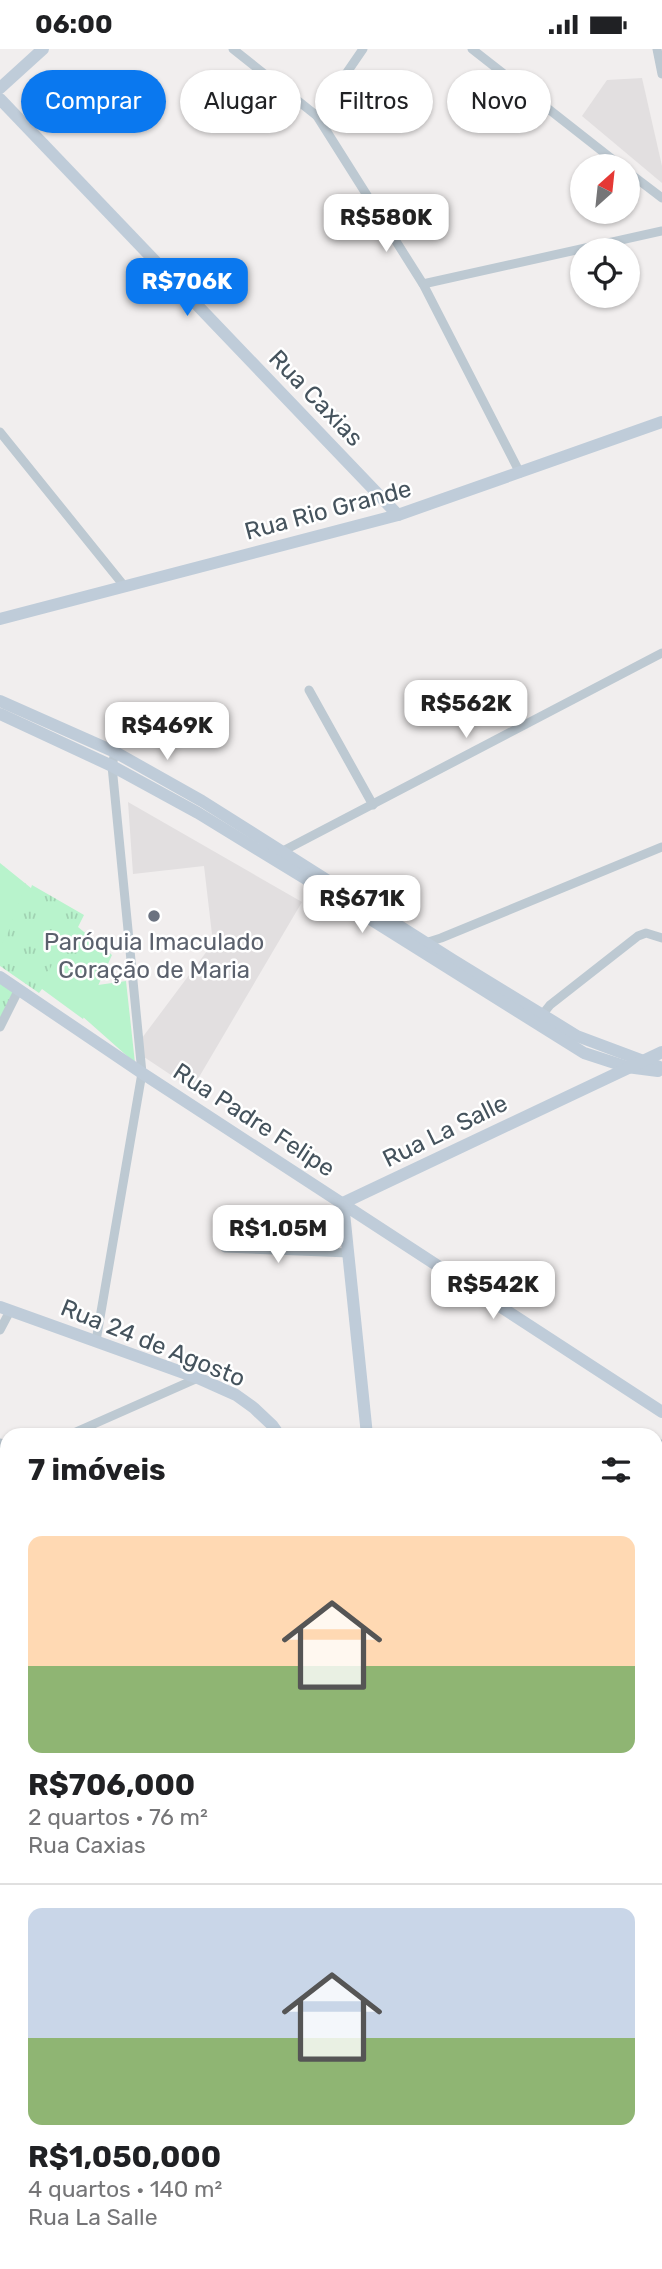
<!DOCTYPE html>
<html lang="pt">
<meta charset="utf-8">
<style>
body{margin:0;font-family:Rubik,sans-serif;background:#f6f6f6;color:#202124;height:100vh;display:flex;flex-direction:column;font-size:26px;white-space:nowrap}
*{box-sizing:border-box;margin:0}
p{font-size:23px;color:#757577}
.icon{flex:none;width:38px;height:38px;fill:none;stroke:currentColor;stroke-width:2;stroke-linecap:round;stroke-linejoin:round}
.map{position:relative;flex:1;overflow:hidden}
.drawer{position:absolute;left:0px;top:1379px;width:663px;height:842px;display:flex;flex-direction:column;background:#fff;border-radius:21px 21px 0 0;box-shadow:0 2px 5px #0004}
.drawer>*{flex:none}
.banner{position:absolute;left:21px;top:21px;width:621px;height:63px;display:flex;gap:14px}
.needle{width:46px;rotate:27deg}
.controls{position:absolute;left:570px;top:105px;display:grid;gap:14px}
.controls a{display:grid;place-items:center;width:70px;height:70px;border-radius:50%;background:#fff;box-shadow:0 2px 5px #0004;font-size:35px}
.price{position:absolute;translate:-50% -60px;padding:0 16px;border-radius:14px;background:#fff;color:#222;font-size:23px;line-height:46px;filter:drop-shadow(0 2px 4px #0008)}
.price::after{content:'';position:absolute;left:50%;top:42px;width:21px;height:16px;margin-left:-10px;background:inherit;clip-path:polygon(0 0,100% 0,50% 100%)}
.price.on{background:#0a78ef;color:#fff}
ul{padding:0;list-style:none}
li{display:grid;align-content:center;gap:14px;height:371px;padding:0 28px}
li+li{border-top:2px solid #e0e0e0}
li span{display:grid;place-items:center;height:217px;border-radius:14px;color:#555}
li>.icon{margin-inline-start:auto}
span .icon{width:126px;height:126px;fill:#fffc;stroke-width:1}
li b{font-size:30px}
h2{display:flex;justify-content:space-between;align-items:center;height:84px;padding:0 28px;font-size:30px}
.tag{padding:0 24px;border-radius:32px;background:#fff;box-shadow:0 2px 5px #0004;font-size:24px;line-height:63px}
.tag.on{background:#0a78ef;color:#fff}
.status{display:flex;justify-content:space-between;align-items:center;height:49px;padding:0 35px;background:#fff;direction:ltr}
.status svg{height:19px;fill:currentColor}
.map>svg:first-child{display:block}
.education{fill:#e2dfe0}
.grass{fill:url(#grass-tufts)}
.forest{fill:url(#forest-firs)}
.pitch{fill:#b8f3cc}
.lines{fill:none;stroke-linecap:round;stroke-linejoin:round}
.stream{stroke:#82e0f3;stroke-width:2.5}
.street{stroke:#bdc9d2;stroke-width:9}
.secondary{stroke:#bfccd9;stroke-width:12}
.worship-dot{fill:#6b7280;stroke:#fff;stroke-width:2.5}
.labels{text-anchor:middle;dominant-baseline:central;stroke-width:5;stroke-linejoin:round;paint-order:stroke}
.street-label{font-size:24px;fill:#45535d;stroke:#fff}
.worship-label{font-size:24px;fill:#5b616d;stroke:#fff}
</style>
<div class="status"><b>06:00</b><svg viewBox="0 0 49 12"><path d="M0 12V9h3v3zM5 12V6h3v6zM10 12V3h3v9zM15 12V0h3v12zM26 1h20v11H26zM47 4h2v5h-2z"/></svg></div>
<div class="map">
<svg width="662" height="2220" viewBox="0 0 662 2220">
<defs>
<pattern id="grass-tufts" width="24" height="20" patternUnits="userSpaceOnUse" patternTransform="scale(1.75)"><rect width="24" height="20" fill="#b8f3cc"/><path d="M3 7l-1-3M5 7V3M7 7l1-3M15 17l-1-3M17 17v-4M19 17l1-3" fill="none" stroke="#a0d2b2"/></pattern>
<pattern id="forest-firs" width="22" height="20" patternUnits="userSpaceOnUse" patternTransform="scale(1.75)"><rect width="22" height="20" fill="#b8f3cc"/><path d="M5 1l3.5 6h-7zM16 11l3.5 6h-7z" fill="#a0d2b2"/></pattern>
</defs>
<rect width="100%" height="100%" fill="#f1eeee"/>
<!-- education -->
<g class="education">
<path d="M642 29 662 117V134L582 67 607 31Z"/>
<path d="M128 753 302 853 192 1040 144 1008 142 989 213 894 204 817 133 825Z"/>
</g>
<!-- grass -->
<g class="grass">
<path d="M0 814 31 839 32 836 84 866 78 878 112 906 83 970 42 940 39 944 0 917Z"/>
<path d="M0 932 15 942 0 971Z"/>
</g>
<!-- forest -->
<path class="forest" d="M0 1579 7 1581V1863L0 1866Z"/>
<!-- pitch -->
<g class="pitch">
<path d="M0 823 22 845 8 884 0 898Z"/>
<path d="M55 910 98 936 126 932 135 1014 82 967 41 937Z"/>
</g>
<g class="lines">
<!-- stream -->
<path class="stream" d="M0 1719 7 1717"/>
<!-- street -->
<g class="street">
<path d="M233 0 317 67 423 235 520 424"/>
<path d="M472 0 621 117"/>
<path d="M657 0 662 25"/>
<path d="M317 67 363 0"/>
<path d="M628 123 662 149"/>
<path d="M423 235 662 182"/>
<path d="M0 383 125 538"/>
<path d="M309 641 373 756"/>
<path d="M283 802 662 604"/>
<path d="M422 895 441 889 662 798"/>
<path d="M542 966 550 956 638 887 646 884 662 889"/>
<path d="M0 978 19 940"/>
<path d="M225 1199 349 1204"/>
<path d="M0 1281 10 1262"/>
<path d="M96 1292 142 1024 112 717 115 703"/>
<path d="M69 1386 198 1329"/>
<path d="M0 1394 7 1397"/>
<path d="M656 1404 662 1395"/>
<path d="M0 1523 7 1526"/>
<path d="M0 1530 7 1534"/>
<path d="M656 1615 662 1605"/>
<path d="M0 1960 7 1959"/>
<path d="M656 2091 662 2095"/>
<path d="M0 2177 7 2176"/>
<path d="M163 2214 164 2220"/>
<path d="M25 2220 68 2214"/>
</g>
<!-- secondary -->
<g class="secondary">
<path d="M0 39 43 0"/>
<path d="M0 50 398 466"/>
<path d="M0 570 398 466 662 373"/>
<path d="M0 652 115 703 202 752 453 911 577 987 662 1019"/>
<path d="M0 665 112 717 198 764 319 838 584 1004 627 1018 658 1022"/>
<path d="M0 928 142 1024 662 1363"/>
<path d="M343 1154 662 1003"/>
<path d="M343 1154 367 1386"/>
<path d="M0 1258 198 1329 236 1346 254 1359 272 1376 279 1386"/>
<path d="M656 1816 662 1809"/>
<path d="M0 1903 7 1900"/>
<path d="M656 1906 662 1909"/>
<path d="M409 2214V2220"/>
<path d="M555 2214 561 2220"/>
</g>
</g>
<!-- markers -->
<circle class="worship-dot" cx="154" cy="867" r="7"/>
<g class="labels">
<!-- street labels -->
<g class="street-label">
<text transform="translate(316 349) rotate(46)">Rua Caxias</text>
<text transform="translate(328 461) rotate(-15)">Rua Rio Grande</text>
<text transform="translate(254 1071) rotate(33)">Rua Padre Felipe</text>
<text transform="translate(445 1082) rotate(-26)">Rua La Salle</text>
<text transform="translate(153 1294) rotate(22)">Rua 24 de Agosto</text>
</g>
<!-- worship labels -->
<g class="worship-label">
<text x="154" y="893">Paróquia Imaculado<tspan x="154" dy="28">Coração de Maria</tspan></text>
</g>
</g>
</svg>
<div class="controls">
<a><svg class="needle" viewBox="-14 -14 28 28"><path d="M0-13l5 13h-10z" fill="#e53935"/><path d="M0 13l5-13h-10z" fill="#757577"/></svg></a>
<a><svg class="icon" aria-label="locate" viewBox="0 0 24 24"><circle cx="12" cy="12" r="6"/><path d="M12 2v4M12 18v4M2 12h4M18 12h4"/></svg></a>
</div>
<b class="price" style="left:386px;top:205px">R$580K</b>
<b class="price on" style="left:187px;top:269px">R$706K</b>
<b class="price" style="left:466px;top:691px">R$562K</b>
<b class="price" style="left:167px;top:713px">R$469K</b>
<b class="price" style="left:362px;top:886px">R$671K</b>
<b class="price" style="left:278px;top:1216px">R$1.05M</b>
<b class="price" style="left:493px;top:1272px">R$542K</b>
<div class="banner">
<a class="tag on">Comprar</a>
<a class="tag">Alugar</a>
<a class="tag">Filtros</a>
<a class="tag">Novo</a>
</div>
<section class="drawer">
<h2>7 imóveis<svg class="icon" aria-label="filters" viewBox="0 0 24 24"><path d="M4 7h16M4 17h16"/><circle cx="9" cy="7" r="2"/><circle cx="15" cy="17" r="2"/></svg></h2>
<ul>
<li><span style="background:linear-gradient(#ffd9b3 60%,#8fb573 0)"><svg class="icon" aria-label="home" viewBox="0 0 24 24"><path d="M3 11l9-7 9 7M6 9v11h12V9"/></svg></span><div><b>R$706,000</b><p>2 quartos · 76 m²</p><p>Rua Caxias</p></div></li>
<li><span style="background:linear-gradient(#c9d6e8 60%,#8fb573 0)"><svg class="icon" aria-label="home" viewBox="0 0 24 24"><path d="M3 11l9-7 9 7M6 9v11h12V9"/></svg></span><div><b>R$1,050,000</b><p>4 quartos · 140 m²</p><p>Rua La Salle</p></div></li>
</ul>
</section>
</div>
